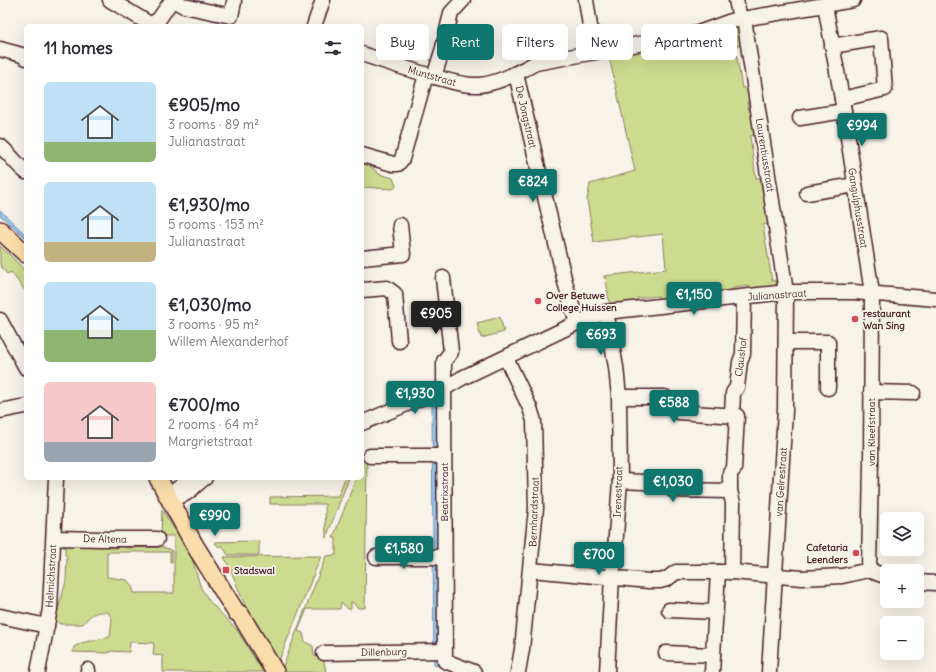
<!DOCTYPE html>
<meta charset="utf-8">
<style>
body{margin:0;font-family:Delius,sans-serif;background:#f7f7f7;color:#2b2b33;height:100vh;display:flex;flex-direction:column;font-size:15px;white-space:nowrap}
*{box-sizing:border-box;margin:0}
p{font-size:13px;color:#7c7c81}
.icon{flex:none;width:22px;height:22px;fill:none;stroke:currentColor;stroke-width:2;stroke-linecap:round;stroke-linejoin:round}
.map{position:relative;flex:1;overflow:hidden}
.sheet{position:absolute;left:24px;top:24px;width:340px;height:456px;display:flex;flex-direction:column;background:#fff;border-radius:6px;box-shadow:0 4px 16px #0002}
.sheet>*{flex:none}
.guide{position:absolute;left:376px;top:24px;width:380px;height:36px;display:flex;gap:8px}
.buttons{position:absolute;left:880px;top:512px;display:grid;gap:8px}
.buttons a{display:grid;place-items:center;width:44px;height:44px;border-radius:6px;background:#fff;box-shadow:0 4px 16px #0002;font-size:20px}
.price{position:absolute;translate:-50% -34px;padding:0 9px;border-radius:4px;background:#0f766e;color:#fff;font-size:13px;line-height:26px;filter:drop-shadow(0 1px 2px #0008)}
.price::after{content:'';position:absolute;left:50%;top:24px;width:12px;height:9px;margin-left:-6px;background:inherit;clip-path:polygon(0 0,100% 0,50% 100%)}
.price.on{background:#222;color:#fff}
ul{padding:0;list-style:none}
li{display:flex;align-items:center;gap:12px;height:100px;padding:0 20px}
li span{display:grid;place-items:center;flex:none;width:112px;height:80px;border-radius:6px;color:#555}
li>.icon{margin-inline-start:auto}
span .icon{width:48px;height:48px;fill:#fffc;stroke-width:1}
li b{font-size:17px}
h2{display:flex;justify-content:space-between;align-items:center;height:48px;padding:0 20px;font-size:17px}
.tag{padding:0 14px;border-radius:6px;background:#fff;box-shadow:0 4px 16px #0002;font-size:14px;line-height:36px}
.tag.on{background:#0f766e;color:#fff}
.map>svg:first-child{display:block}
.green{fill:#ccdb8f;stroke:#8b7d5d}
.water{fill:#95cbf3;stroke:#7786a3}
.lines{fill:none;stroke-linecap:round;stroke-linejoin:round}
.minor-casing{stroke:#4a1f2b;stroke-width:17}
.major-casing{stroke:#4a1f2b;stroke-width:20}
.minor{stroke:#f7f3e8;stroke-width:14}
.major{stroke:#faddab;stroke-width:17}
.poi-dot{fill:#d1495b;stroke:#f7f3e8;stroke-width:1.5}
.labels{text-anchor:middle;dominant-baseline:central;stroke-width:3.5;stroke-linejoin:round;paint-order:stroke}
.street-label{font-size:10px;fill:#4a1f2b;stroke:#f7f3e8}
.poi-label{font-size:10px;font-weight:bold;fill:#4a1f2b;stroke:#f7f3e8;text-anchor:start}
</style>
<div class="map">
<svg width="936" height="672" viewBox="0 0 936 672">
<rect width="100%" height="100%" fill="#f7f3e8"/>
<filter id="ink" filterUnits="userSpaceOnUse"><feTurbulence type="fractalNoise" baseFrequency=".025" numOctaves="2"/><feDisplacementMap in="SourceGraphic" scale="8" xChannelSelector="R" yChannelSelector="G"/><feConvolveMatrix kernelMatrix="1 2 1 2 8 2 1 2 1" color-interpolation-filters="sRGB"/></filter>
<g filter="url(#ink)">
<!-- green -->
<g class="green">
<path d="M733 27H737L740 31 743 45 735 46 742 88 750 87 752 101 747 102 749 110H753L757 135 750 136 756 178H763L771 224 763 225 772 281 780 280 779 286 761 292 760 287 753 288V293L750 294 749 286 733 288 734 296 720 297 719 289 697 292V300L659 304 658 296 637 298V306L616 308 615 303H609L606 278H604V276L666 269 663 234 594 242 587 200 590 184 635 171 609 57 700 41 715 33Z"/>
<path d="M362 159 369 161 368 164 379 174 393 178 396 186 395 188 392 189 362 187Z"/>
<path d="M0 246 11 256 26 272V292L11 272 7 274 0 265Z"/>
<path d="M500 317 504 332 481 338 477 323Z"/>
<path d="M365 452 367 454 365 608H358L351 601V609H348L341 602 340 609H307L298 631 303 633 305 642 313 646 314 656H323L326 672H284L282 669 326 556 336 555V538H333L356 478H362V461Z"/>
<path d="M345 478H349L326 538 325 504H270V497L338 496Z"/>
<path d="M162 510 190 552 201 588 210 602 237 630 263 672H163V656L153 655 154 644 153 643 130 642 129 652 110 651 109 653 73 652 74 647 81 643 110 637 112 619 108 612C95 611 91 614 83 624H60L55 620 66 581 67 556 65 555V547H61V540L110 542V548H117V541H124L125 548 164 547V548L170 549 172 551V562H170V552H107V577L127 580 132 586 134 593H174V536H161Z"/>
<path d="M259 541V555H228L222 545 219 547 214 542Z"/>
<path d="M321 556 278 663 249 616 230 568 224 557Z"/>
</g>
<!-- water -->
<g class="water">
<path d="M0 210 26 235V238L0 215Z"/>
<path d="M435 401 438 403 439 663 437 666 434 665 432 405Z"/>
</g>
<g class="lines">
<!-- minor casing -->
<g class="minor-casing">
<g id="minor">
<path d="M110 0 150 24"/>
<path d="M173 0 184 6 231 16 234 2"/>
<path d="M586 0 594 52"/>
<path d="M736 0 740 19"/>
<path d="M825 5 842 99 872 293 871 461 869 570"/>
<path d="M744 19 786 292 785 411 769 672"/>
<path d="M149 26 159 19 172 0"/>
<path d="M314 26 323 0"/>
<path d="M832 46 881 38 885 89 842 99"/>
<path d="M0 49 22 55 26 58"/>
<path d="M362 54C386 62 410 70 435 77 450 81 464 86 479 85 500 83 518 72 536 63L698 33 731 21 853 0"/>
<path d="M516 74 565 282 577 323"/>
<path d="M434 77 443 48 451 13 463 0"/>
<path d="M800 118 844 111"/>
<path d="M0 146C10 154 16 164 26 172"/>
<path d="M362 155 393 164H398L402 159 426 75"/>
<path d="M807 193 855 185"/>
<path d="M362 258 403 254 400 225"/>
<path d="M443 278 451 352 444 361 445 661 474 672"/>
<path d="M362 290 387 288 395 294 399 341"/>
<path d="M606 312 616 367 619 397 620 481 614 563 612 577 607 672"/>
<path d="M0 320 26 368"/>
<path d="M786 342H828V388"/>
<path d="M506 358 530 408 534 421 536 508 522 649 518 672"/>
<path d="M871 392 913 393"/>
<path d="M619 397H665L678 412 737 416 734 469 730 473V491L733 503 732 572"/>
<path d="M0 411 26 406"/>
<path d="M732 416 733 393 737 387 740 362 743 354 744 297"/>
<path d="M362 423 445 388 462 378 577 323 606 312 786 292H854L936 299"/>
<path d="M370 456H444"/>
<path d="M199 481C188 479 174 490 169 498 179 498 188 494 195 486 199 483 200 481 205 478"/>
<path d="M620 481 666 483 673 490 730 491"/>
<path d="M54 538 102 539H157"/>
<path d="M376 557H444"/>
<path d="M531 570 649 581H660L667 579 676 572H732L802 578 842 576 869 570 887 577"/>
<path d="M917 582 936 583"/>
<path d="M669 610 716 612"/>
<path d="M0 616 47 626"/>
<path d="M324 653 444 651"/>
<path d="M666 653 713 655"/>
<path d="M38 672 50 609 56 478"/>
<path d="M88 672V670"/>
<path d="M712 672 718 572"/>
</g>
</g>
<!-- major casing -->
<g class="major-casing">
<g id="major">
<path d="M0 230 26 254"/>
<path d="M158 478 194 544 236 612 240 614 275 672"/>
</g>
</g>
<!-- minor -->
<use href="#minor" class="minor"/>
<!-- major -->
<use href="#major" class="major"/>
</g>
</g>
<!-- markers -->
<g class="poi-dot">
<circle cx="538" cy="301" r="4"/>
<circle cx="855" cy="319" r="4"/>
<circle cx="856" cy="553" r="4"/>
<rect x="222" y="566" width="8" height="8" rx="2"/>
</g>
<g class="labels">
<!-- street labels -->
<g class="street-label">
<text transform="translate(432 76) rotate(16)">Muntstraat</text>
<text transform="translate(526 117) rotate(77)">De Jongstraat</text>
<text transform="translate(765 155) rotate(81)">Laurentiusstraat</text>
<text transform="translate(858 208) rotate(81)">Gangulphusstraat</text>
<text transform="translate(777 295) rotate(-4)">Julianastraat</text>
<text transform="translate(741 357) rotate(-83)">Claushof</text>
<text transform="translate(871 432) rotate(-90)">van Kleefstraat</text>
<text transform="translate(781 482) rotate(-86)">van Gelrestraat</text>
<text transform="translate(444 492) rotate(-90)">Beatrixstraat</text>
<text transform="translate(618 492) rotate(-88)">Irenestraat</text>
<text transform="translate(534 512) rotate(-88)">Bernhardstraat</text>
<text transform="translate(105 539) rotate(1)">De Altena</text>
<text transform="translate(51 576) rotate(-87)">Helmichstraat</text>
<text transform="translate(384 652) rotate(-1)">Dillenburg</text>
</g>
<!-- poi labels -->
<g class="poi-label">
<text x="546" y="295">Over Betuwe<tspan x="546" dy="12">College Huissen</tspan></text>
<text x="863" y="313">restaurant<tspan x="863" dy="12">Wan Sing</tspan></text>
<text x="848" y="547" text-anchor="end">Cafetaria<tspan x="848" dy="12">Leenders</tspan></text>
<text x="234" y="570">Stadswal</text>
</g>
</g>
</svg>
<div class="buttons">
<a><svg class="icon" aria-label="layers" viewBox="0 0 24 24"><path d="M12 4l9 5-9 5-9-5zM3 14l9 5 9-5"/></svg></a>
<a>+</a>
<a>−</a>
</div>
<b class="price" style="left:862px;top:147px">€994</b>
<b class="price" style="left:533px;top:203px">€824</b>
<b class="price" style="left:694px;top:316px">€1,150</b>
<b class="price on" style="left:436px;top:335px">€905</b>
<b class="price" style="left:601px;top:356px">€693</b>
<b class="price" style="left:415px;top:415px">€1,930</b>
<b class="price" style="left:674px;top:424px">€588</b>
<b class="price" style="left:673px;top:503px">€1,030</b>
<b class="price" style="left:215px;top:537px">€990</b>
<b class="price" style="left:404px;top:570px">€1,580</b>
<b class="price" style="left:599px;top:576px">€700</b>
<div class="guide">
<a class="tag">Buy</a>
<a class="tag on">Rent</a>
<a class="tag">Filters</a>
<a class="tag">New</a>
<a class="tag">Apartment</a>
</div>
<section class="sheet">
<h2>11 homes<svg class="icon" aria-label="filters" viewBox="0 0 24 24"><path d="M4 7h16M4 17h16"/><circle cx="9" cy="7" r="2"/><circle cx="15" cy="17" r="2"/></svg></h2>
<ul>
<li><span style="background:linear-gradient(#bfe0f5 75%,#8fb573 0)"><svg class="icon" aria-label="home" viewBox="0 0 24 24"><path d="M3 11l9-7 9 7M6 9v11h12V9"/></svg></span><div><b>€905/mo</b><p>3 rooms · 89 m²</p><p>Julianastraat</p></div></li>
<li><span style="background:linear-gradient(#bfe0f5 75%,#c2b280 0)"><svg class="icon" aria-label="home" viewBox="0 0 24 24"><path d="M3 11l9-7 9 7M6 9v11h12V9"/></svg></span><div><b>€1,930/mo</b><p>5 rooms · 153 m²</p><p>Julianastraat</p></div></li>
<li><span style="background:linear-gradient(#bfe0f5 60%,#8fb573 0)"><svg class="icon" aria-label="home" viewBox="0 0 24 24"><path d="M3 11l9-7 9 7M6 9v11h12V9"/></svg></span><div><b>€1,030/mo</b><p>3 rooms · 95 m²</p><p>Willem Alexanderhof</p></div></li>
<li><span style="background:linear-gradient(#f6c9c9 75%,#9aa5b1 0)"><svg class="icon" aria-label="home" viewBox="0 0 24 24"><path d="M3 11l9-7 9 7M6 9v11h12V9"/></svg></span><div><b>€700/mo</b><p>2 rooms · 64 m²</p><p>Margrietstraat</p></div></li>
</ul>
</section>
</div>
